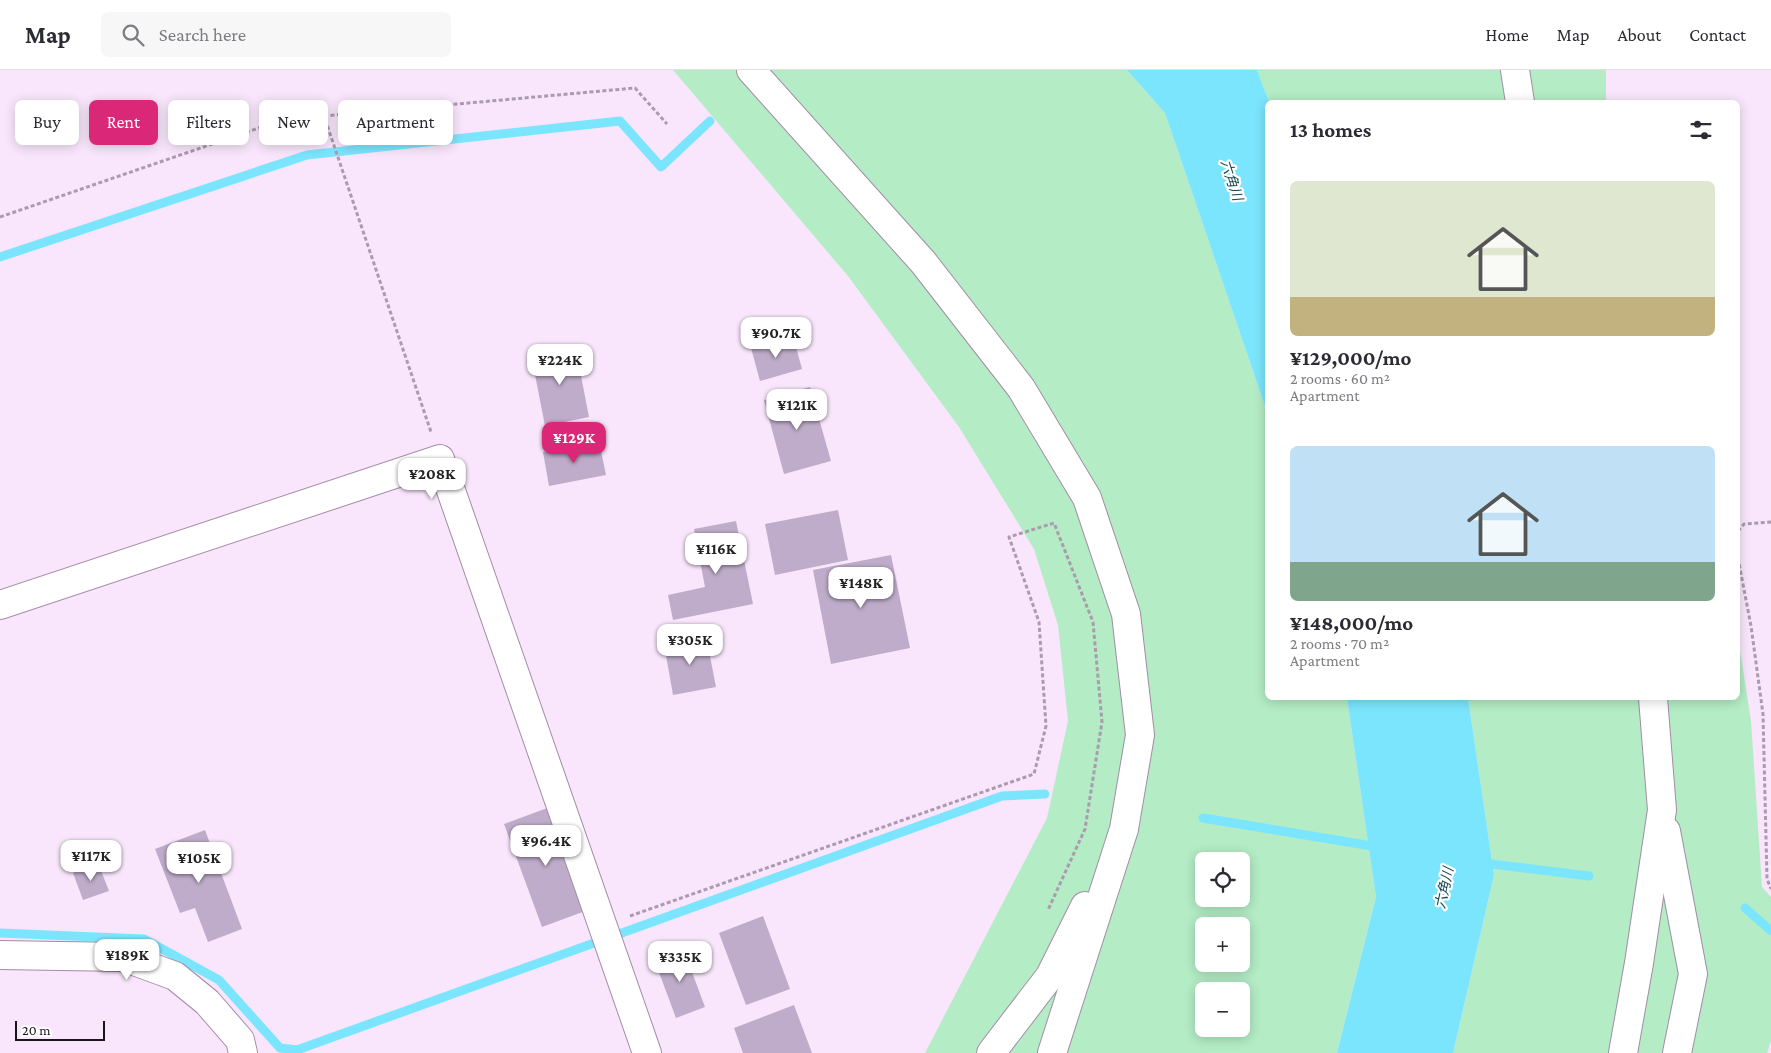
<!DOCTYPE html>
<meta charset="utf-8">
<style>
body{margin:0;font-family:"Crimson Pro","Noto Sans JP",serif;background:#f7f7f7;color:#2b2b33;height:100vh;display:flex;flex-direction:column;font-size:19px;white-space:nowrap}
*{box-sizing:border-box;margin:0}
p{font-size:16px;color:#7c7c81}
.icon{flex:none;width:28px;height:28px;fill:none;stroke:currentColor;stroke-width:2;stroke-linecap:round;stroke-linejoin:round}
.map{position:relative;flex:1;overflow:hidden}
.panel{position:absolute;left:1265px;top:30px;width:475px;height:600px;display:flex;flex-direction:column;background:#fff;border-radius:8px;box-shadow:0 2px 12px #0003}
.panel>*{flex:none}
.banner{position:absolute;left:15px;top:30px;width:475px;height:45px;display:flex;gap:10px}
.controls{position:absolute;left:1195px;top:782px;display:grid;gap:10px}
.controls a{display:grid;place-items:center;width:55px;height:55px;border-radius:8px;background:#fff;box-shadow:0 2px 12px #0003;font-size:25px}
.scale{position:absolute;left:15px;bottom:12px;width:90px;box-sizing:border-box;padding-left:5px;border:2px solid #1b131c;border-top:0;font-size:14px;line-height:18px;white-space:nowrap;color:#1b131c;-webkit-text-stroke:4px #fff;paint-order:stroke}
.price{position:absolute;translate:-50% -42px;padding:0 11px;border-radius:10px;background:#fff;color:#222;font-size:16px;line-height:32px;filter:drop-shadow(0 1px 2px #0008)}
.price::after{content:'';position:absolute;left:50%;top:30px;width:15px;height:11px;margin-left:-8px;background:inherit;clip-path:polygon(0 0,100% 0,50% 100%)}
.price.current{background:#db2777;color:#fff}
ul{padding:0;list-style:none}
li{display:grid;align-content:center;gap:10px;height:265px;padding:0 25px}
li span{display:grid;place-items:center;height:155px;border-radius:8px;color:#555}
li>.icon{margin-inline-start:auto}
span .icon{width:90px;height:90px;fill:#fffc;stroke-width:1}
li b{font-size:21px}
h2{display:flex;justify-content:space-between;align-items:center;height:60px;padding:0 25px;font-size:21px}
.chip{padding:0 18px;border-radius:8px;background:#fff;box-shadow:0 2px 12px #0003;font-size:18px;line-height:45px}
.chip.current{background:#db2777;color:#fff}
header{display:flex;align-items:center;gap:30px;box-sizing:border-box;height:70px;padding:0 25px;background:#fff;border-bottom:1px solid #e1e1e2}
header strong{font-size:24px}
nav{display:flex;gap:28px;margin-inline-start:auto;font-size:18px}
.search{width:350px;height:45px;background:#f7f7f7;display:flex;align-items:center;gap:12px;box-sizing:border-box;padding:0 18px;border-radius:8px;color:#7c7c81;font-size:19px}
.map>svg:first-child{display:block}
.green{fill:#b3ecc5;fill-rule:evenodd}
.water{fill:#7be5fd}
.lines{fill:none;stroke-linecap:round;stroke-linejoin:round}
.stream{stroke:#7be5fd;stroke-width:9}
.building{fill:#beacca}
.minor-casing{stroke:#a38ca6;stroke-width:30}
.path{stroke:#aa9bad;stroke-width:3;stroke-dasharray:4 2.5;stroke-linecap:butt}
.minor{stroke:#fff;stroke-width:28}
.labels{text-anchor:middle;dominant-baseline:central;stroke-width:4.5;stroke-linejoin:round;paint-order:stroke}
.water-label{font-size:14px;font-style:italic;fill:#15454f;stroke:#fff}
</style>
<header>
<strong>Map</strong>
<div class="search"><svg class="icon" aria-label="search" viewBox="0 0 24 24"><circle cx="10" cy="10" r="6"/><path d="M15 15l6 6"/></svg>Search here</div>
<nav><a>Home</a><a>Map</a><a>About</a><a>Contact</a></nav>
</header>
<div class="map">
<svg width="1771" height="983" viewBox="0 0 1771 983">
<rect width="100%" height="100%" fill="#f9e6fc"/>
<!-- green -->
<g class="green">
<path d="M673 0H1127L1165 43 1267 342 1268 628H1347L1376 827 1337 983H925L1047 748 1068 651 1058 555 1034 479 959 357 848 206ZM1204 791H1241V829H1204ZM1204 856H1241V894H1204ZM1204 921H1241V959H1204Z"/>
<path d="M1257 0H1606V32H1269Z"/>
<path d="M1738 567 1751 651 1762 817 1771 827V971L1767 983H1453L1494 805 1468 628H1738Z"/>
</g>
<!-- water -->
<g class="water">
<path d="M1127 0H1257L1269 32H1268L1267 342 1165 43Z"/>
<path d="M1347 628H1468L1494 805 1453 983H1337L1376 827Z"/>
</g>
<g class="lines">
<!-- stream -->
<g class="stream">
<path d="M0 187 307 85 620 51 661 97 710 51"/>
<path d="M1203 748 1378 777"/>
<path d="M1483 793 1589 806"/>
<path d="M1745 838 1771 861"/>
<path d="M0 863 144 869 219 910 280 978 297 980 1002 726 1045 724"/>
</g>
</g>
<!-- building -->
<g class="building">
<path d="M793 266 802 299 760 311 751 278Z"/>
<path d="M575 275 589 347 545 356 531 284Z"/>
<path d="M810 317 831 391 784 404 764 330Z"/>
<path d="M599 371 606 405 549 416 543 382Z"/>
<path d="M838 440 848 490 775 505 765 454Z"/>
<path d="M736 451 753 534 673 550 668 525 705 517 694 459Z"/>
<path d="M891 485 910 578 831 594 813 500Z"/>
<path d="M706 566 716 617 673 625 664 574Z"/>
<path d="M550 737 588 840 542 857 504 754Z"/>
<path d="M205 760 242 859 208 872 195 838 180 843 155 779Z"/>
<path d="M98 793 109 821 83 830 73 803Z"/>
<path d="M763 846 790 919 746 935 719 863Z"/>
<path d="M683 878 705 937 676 948 654 889Z"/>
<path d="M794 935 812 983H743L734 958Z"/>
</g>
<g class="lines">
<!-- minor casing -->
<g class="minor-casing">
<g id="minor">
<path d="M751 0 923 192 1021 318 1087 428 1126 544 1140 665 1124 759 1052 983"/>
<path d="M1515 0 1520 32"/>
<path d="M0 535 440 389 647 983"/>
<path d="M1666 761 1693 904 1677 983"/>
<path d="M0 885 123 887 175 906 207 932 240 970 243 983"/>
<path d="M991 983 1050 906 1085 836"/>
<path d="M1623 983 1639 893 1662 740 1653 628"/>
</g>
</g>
<!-- path -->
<g class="path">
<path d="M324 46 635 18 667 54"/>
<path d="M0 147 282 50 324 46 431 362"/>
<path d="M1738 461 1744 454 1771 452"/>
<path d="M1738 488 1751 556 1763 644 1767 809 1771 819"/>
<path d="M630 846 1034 704 1046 656 1039 552 1009 467 1054 453 1093 552 1102 652 1085 759 1048 840"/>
</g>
<!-- minor -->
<use href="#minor" class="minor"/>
</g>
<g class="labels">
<!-- water labels -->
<g class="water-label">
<text transform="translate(1232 110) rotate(72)">六角川</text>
<text transform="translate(1444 818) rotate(-78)">六角川</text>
</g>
</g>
</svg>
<div class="controls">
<a><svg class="icon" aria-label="locate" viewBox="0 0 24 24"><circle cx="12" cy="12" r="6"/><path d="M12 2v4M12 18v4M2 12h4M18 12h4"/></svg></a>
<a>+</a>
<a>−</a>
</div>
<div class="scale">20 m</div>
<b class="price" style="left:776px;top:289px">¥90.7K</b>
<b class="price" style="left:560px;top:316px">¥224K</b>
<b class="price" style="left:797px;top:361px">¥121K</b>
<b class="price current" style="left:574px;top:394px">¥129K</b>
<b class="price" style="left:432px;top:430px">¥208K</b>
<b class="price" style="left:716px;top:505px">¥116K</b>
<b class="price" style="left:861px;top:539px">¥148K</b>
<b class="price" style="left:690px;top:596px">¥305K</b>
<b class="price" style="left:546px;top:797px">¥96.4K</b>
<b class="price" style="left:91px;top:812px">¥117K</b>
<b class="price" style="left:199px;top:814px">¥105K</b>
<b class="price" style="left:127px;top:911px">¥189K</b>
<b class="price" style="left:680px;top:913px">¥335K</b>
<div class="banner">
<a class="chip">Buy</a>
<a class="chip current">Rent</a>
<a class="chip">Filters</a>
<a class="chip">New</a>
<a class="chip">Apartment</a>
</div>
<section class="panel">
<h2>13 homes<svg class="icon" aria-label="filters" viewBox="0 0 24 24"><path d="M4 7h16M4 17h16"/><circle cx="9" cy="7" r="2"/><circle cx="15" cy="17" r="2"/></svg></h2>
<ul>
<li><span style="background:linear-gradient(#dfe7d0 75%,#c2b280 0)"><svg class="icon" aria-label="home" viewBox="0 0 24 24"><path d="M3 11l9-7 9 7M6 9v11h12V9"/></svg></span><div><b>¥129,000/mo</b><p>2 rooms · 60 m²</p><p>Apartment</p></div></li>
<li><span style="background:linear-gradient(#bfe0f5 75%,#7fa58c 0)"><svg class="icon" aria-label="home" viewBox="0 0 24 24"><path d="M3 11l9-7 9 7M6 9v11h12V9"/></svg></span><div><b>¥148,000/mo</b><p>2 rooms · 70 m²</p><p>Apartment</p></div></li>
</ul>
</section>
</div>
